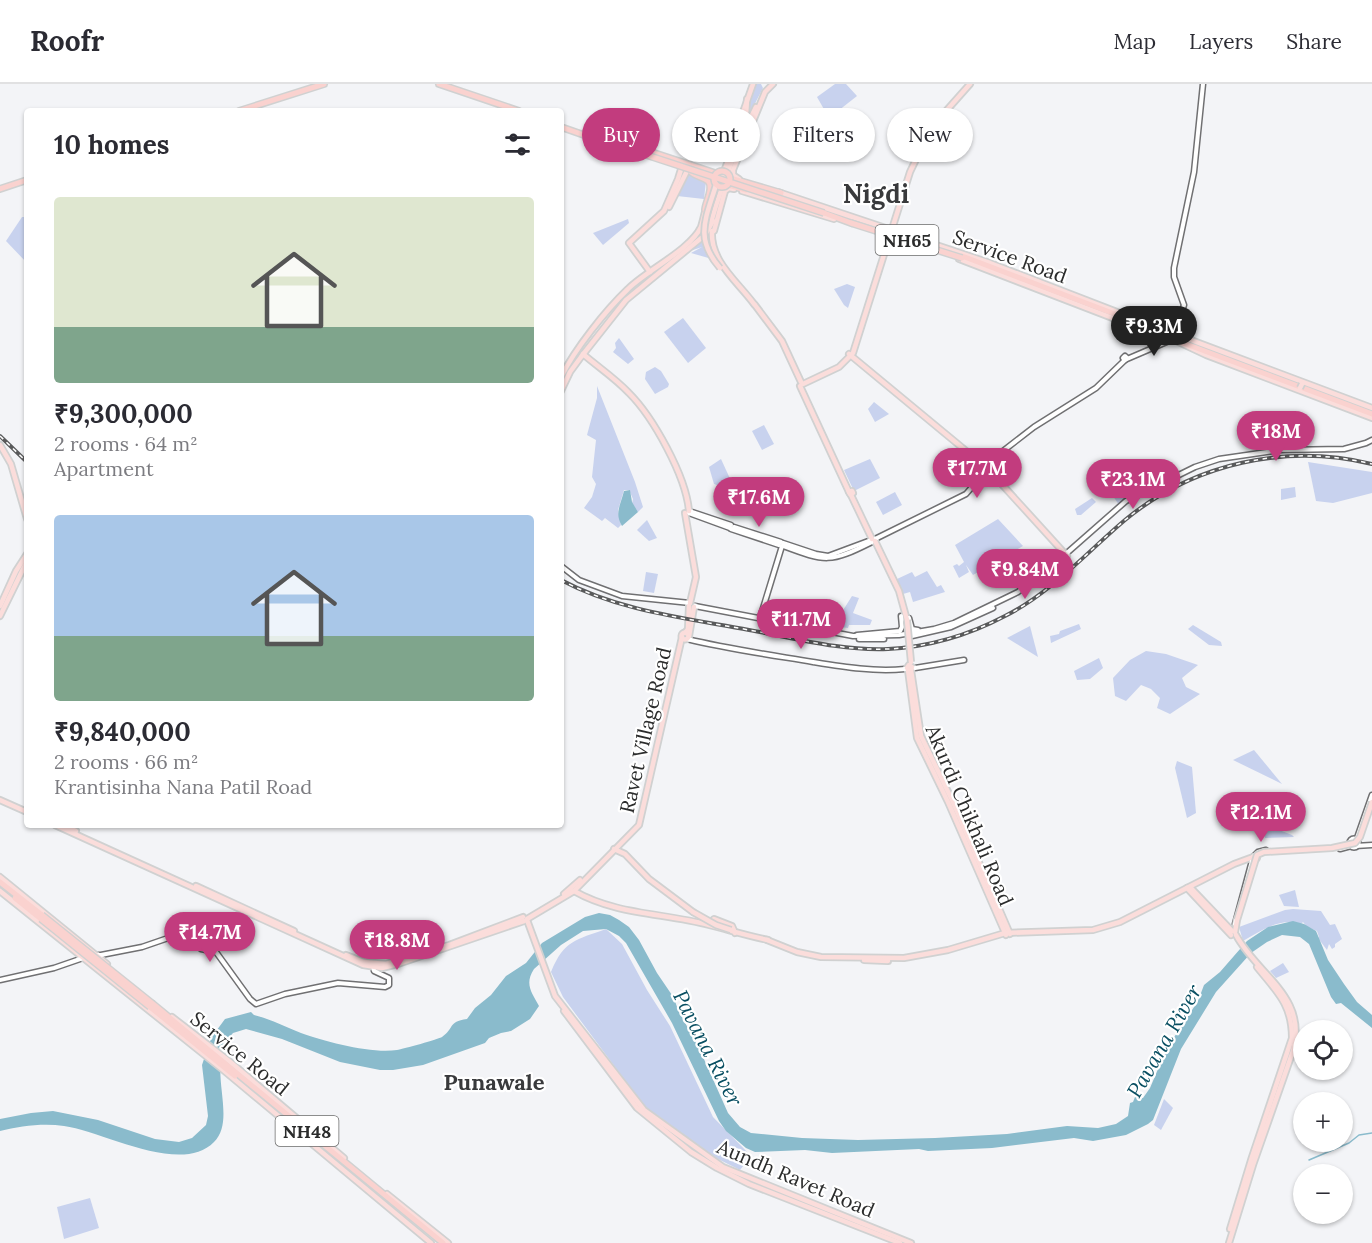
<!DOCTYPE html>
<meta charset="utf-8">
<style>
body{margin:0;font-family:Lora,serif;background:#f7f7f7;color:#2b2b33;height:100vh;display:flex;flex-direction:column;font-size:22px;white-space:nowrap}
*{box-sizing:border-box;margin:0}
p{font-size:20px;color:#7c7c81}
.icon{flex:none;width:33px;height:33px;fill:none;stroke:currentColor;stroke-width:2;stroke-linecap:round;stroke-linejoin:round}
.map{position:relative;flex:1;overflow:hidden}
.panel{position:absolute;left:24px;top:24px;width:540px;height:720px;display:flex;flex-direction:column;background:#fff;border-radius:6px;box-shadow:0 2px 4px #0004}
.panel>*{flex:none}
.guide{position:absolute;left:582px;top:24px;width:570px;height:54px;display:flex;gap:12px}
.buttons{position:absolute;left:1293px;top:936px;display:grid;gap:12px}
.buttons a{display:grid;place-items:center;width:60px;height:60px;border-radius:50%;background:#fff;box-shadow:0 2px 4px #0004;font-size:30px}
.price{position:absolute;translate:-50% -51px;padding:0 14px;border-radius:21px;background:#c23c7e;color:#fff;font-size:20px;line-height:39px;filter:drop-shadow(0 2px 3px #0008)}
.price::after{content:'';position:absolute;left:50%;top:36px;width:18px;height:14px;margin-left:-9px;background:inherit;clip-path:polygon(0 0,100% 0,50% 100%)}
.price.active{background:#222;color:#fff}
ul{padding:0;list-style:none}
li{display:grid;align-content:center;gap:12px;height:318px;padding:0 30px}
li span{display:grid;place-items:center;height:186px;border-radius:6px;color:#555}
li>.icon{margin-inline-start:auto}
span .icon{width:108px;height:108px;fill:#fffc;stroke-width:1}
li b{font-size:26px}
h2{display:flex;justify-content:space-between;align-items:center;height:72px;padding:0 30px;font-size:26px}
.tag{padding:0 21px;border-radius:27px;background:#fff;box-shadow:0 2px 4px #0004;font-size:21px;line-height:54px}
.tag.active{background:#c23c7e;color:#fff}
header{display:flex;align-items:center;gap:36px;box-sizing:border-box;height:84px;padding:0 30px;background:#fff;border-bottom:2px solid #e1e1e2}
header strong{font-size:28px}
nav{display:flex;gap:33px;margin-inline-start:auto;font-size:21px}
.map>svg:first-child{display:block}
.green{fill:#c8d2ee}
.water{fill:#8abbcc}
.lines{fill:none;stroke-linecap:round;stroke-linejoin:round}
.stream{stroke:#8abbcc;stroke-width:1.5}
.trunk-tunnel{stroke:#cbccce;stroke-width:5;stroke-dasharray:5 2.5;stroke-linecap:butt}
.secondary-casing{stroke:#707072;stroke-width:7}
.primary-casing{stroke:#d0d1d1;stroke-width:8}
.trunk-casing{stroke:#d0d1d1;stroke-width:8}
.secondary{stroke:#fff;stroke-width:4}
.primary{stroke:#fbdddb;stroke-width:4.5}
.trunk{stroke:#fad2cf;stroke-width:5}
.rail-casing{stroke:#595a5b;stroke-width:4}
.rail{stroke:#fff;stroke-width:1.5;stroke-dasharray:4.5;stroke-linecap:butt}
.primary-bridge-casing{stroke:#d0d1d1;stroke-width:8;stroke-linecap:butt}
.trunk-bridge-casing{stroke:#d0d1d1;stroke-width:8;stroke-linecap:butt}
.primary-bridge{stroke:#fbdddb;stroke-width:4.5}
.trunk-bridge{stroke:#fad2cf;stroke-width:5}
.labels{text-anchor:middle;dominant-baseline:central;stroke-width:4.5;stroke-linejoin:round;paint-order:stroke}
.shield{fill:#fff;stroke:#6b6b6b;stroke-width:1.5}
.shield-label{font-size:18px;font-weight:bold;fill:#2b2c2c}
.street-label{font-size:20px;fill:#2b2c2c;stroke:#fff}
.water-label{font-size:21px;font-style:italic;fill:#094f62;stroke:#fff}
.quarter-label{font-size:22px;font-weight:bold;fill:#393a3c;stroke:#fff}
.district-label{font-size:26px;font-weight:bold;fill:#393a3c;stroke:#fff}
</style>
<header>
<strong>Roofr</strong>
<nav><a>Map</a><a>Layers</a><a>Share</a></nav>
</header>
<div class="map">
<svg width="1372" height="1159" viewBox="0 0 1372 1159">
<rect width="100%" height="100%" fill="#f3f4f7"/>
<!-- green -->
<g class="green">
<path d="M754 0H761L763 4 748 33 720 101 705 147V142Z"/>
<path d="M835 0H846L857 12 829 34 817 13Z"/>
<path d="M687 89 706 97 704 115 677 112Z"/>
<path d="M22 133H27V179L6 157Z"/>
<path d="M628 135 629 139 603 161 593 149Z"/>
<path d="M708 149 707 160 712 175 691 169 702 163 690 167Z"/>
<path d="M847 200 855 203 848 224 844 221 834 205Z"/>
<path d="M683 234 706 264 688 279 664 248Z"/>
<path d="M619 254 634 275 628 280 613 268 616 264 615 259Z"/>
<path d="M655 283 661 287 669 300 668 303 655 310 645 295 646 288Z"/>
<path d="M597 302 635 398 643 423 638 428 632 419 633 415 629 406H624L618 426 621 441 618 444 605 434 602 437 584 424 592 413 596 400 592 393 596 356 587 351 597 314Z"/>
<path d="M874 318 889 330 875 338 868 325Z"/>
<path d="M764 341 774 360 762 366 752 347Z"/>
<path d="M721 375 732 399 728 405 714 400 709 383Z"/>
<path d="M870 375 880 394 854 407 844 386Z"/>
<path d="M1308 378 1372 388V409L1333 419 1316 417Z"/>
<path d="M1134 399 1140 408 1126 416 1124 406Z"/>
<path d="M1119 400 1125 415 1119 421 1109 406Z"/>
<path d="M1295 403 1296 413 1281 416V405Z"/>
<path d="M895 408 902 421 883 431 876 418Z"/>
<path d="M1092 414 1096 418 1081 431H1077L1075 425Z"/>
<path d="M998 435 1023 462 973 491 966 481 969 488 959 494 953 482 957 480 959 482 964 478 955 461Z"/>
<path d="M647 436 657 454 649 457 637 446Z"/>
<path d="M927 487 937 503 941 501 945 508 913 518 910 508 903 510 897 495 912 488 915 493Z"/>
<path d="M646 488 658 490 654 509 643 507Z"/>
<path d="M852 512 859 514 853 529 872 536 870 541H849L848 544 840 543 839 549 830 547Z"/>
<path d="M1079 540 1081 545 1051 559 1050 552 1059 550 1060 547Z"/>
<path d="M1193 541 1221 558 1222 562 1209 561 1188 545Z"/>
<path d="M1030 542 1038 573 1007 554Z"/>
<path d="M1146 567 1166 570 1198 581 1182 594 1186 603 1200 610 1170 630 1157 624 1160 614 1151 605 1141 601 1126 617 1115 612 1113 594 1130 576Z"/>
<path d="M1099 574 1103 584 1090 595 1077 596 1074 587Z"/>
<path d="M1254 666 1282 700 1233 676Z"/>
<path d="M1177 677 1192 683 1196 729 1187 734 1175 684Z"/>
<path d="M1266 741 1292 751 1294 753 1265 754 1263 743Z"/>
<path d="M1295 806 1299 823 1284 822 1279 811Z"/>
<path d="M1293 825 1321 827 1330 841 1335 840 1342 855 1335 860V863L1332 865 1329 860 1327 866 1318 854 1319 853 1317 847 1307 843 1303 838 1301 840C1281 833 1260 847 1243 857L1239 843 1285 826Z"/>
<path d="M606 845 622 860 647 906 670 942 713 1033 751 1072 740 1086 716 1074 644 1022 563 913 551 888C564 856 576 856 606 845Z"/>
<path d="M1283 879 1289 888 1276 894 1270 887Z"/>
<path d="M1164 1015 1173 1024 1161 1046 1154 1041Z"/>
<path d="M90 1114 99 1144 64 1155 57 1123Z"/>
</g>
<!-- water -->
<g class="water">
<path d="M630 406 632 418 638 428 622 442C614 429 621 420 624 407Z"/>
<path d="M599 829 610 831 619 836 629 843 639 856 657 889 674 914 678 926 699 964 728 1029 740 1043 751 1049 802 1054 858 1056 935 1054 1007 1050 1067 1042 1098 1044 1116 1040 1128 1032 1130 1019 1133 1018 1135 1013 1143 1014 1150 1004 1167 964 1198 917 1204 901 1220 888 1247 857 1268 843 1293 837 1304 840 1316 847 1328 876 1344 900 1357 918 1372 931V944L1341 919 1336 920 1331 913 1309 860 1300 853 1282 851 1267 858 1251 869 1216 908 1181 965 1153 1036 1148 1040 1126 1051 1093 1057 1074 1054 992 1064 928 1067 919 1065 832 1069 805 1066 755 1068 746 1064 726 1047 719 1037 672 939 626 859 619 852 606 845 583 847 561 861 534 885C524 900 532 909 539 922L530 935 511 947 501 949 489 954 485 959 423 981 393 986H380L340 978 282 955 246 945 233 949C203 980 239 1033 214 1058 181 1092 103 1047 64 1042 43 1039 20 1042 0 1047V1035L31 1029 53 1027 98 1036 155 1055 179 1058 192 1054 206 1041 208 1032 202 981 211 954 225 935 251 928 254 931C271 935 285 943 301 949 326 958 372 970 397 966 403 965 439 955 442 953 455 944 447 938 467 935L475 924 491 911 506 892 526 879 542 859 585 833Z"/>
</g>
<g class="lines">
<!-- stream -->
<path class="stream" d="M1309 1076 1349 1059 1359 1051 1372 1049"/>
<!-- trunk-tunnel -->
<path class="trunk-tunnel" d="M1165 249 1179 254"/>
<!-- secondary casing -->
<g class="secondary-casing">
<g id="secondary">
<path d="M1171 248 1178 229"/>
<path d="M1174 249 1184 221 1174 193V184L1194 88 1203 0"/>
<path d="M1125 272 1127 274 1125 276 1123 274Z"/>
<path d="M1127 275 1169 257"/>
<path d="M689 427 731 441"/>
<path d="M689 429 730 444"/>
<path d="M734 443 781 458"/>
<path d="M731 445 779 461"/>
<path d="M875 455 966 410 1003 367 1034 343 1096 304 1125 276"/>
<path d="M783 459 816 470 828 472 871 456"/>
<path d="M783 462C826 478 830 479 872 458"/>
<path d="M561 482 579 496 622 512 690 519"/>
<path d="M695 522 853 552 899 551 934 545 954 539 1018 508 1051 483 1126 417 1195 383 1219 375 1280 366 1344 365 1366 359 1372 356"/>
<path d="M760 534 782 462"/>
<path d="M907 534H909L912 545 918 546"/>
<path d="M857 551 900 547 902 543 901 532"/>
<path d="M912 552 951 543 993 524"/>
<path d="M687 555C728 565 771 571 813 578 844 583 874 588 905 585"/>
<path d="M859 555H884"/>
<path d="M915 584 964 576"/>
<path d="M1357 754 1372 711"/>
<circle cx="1354" cy="759" r="4.5"/>
<path d="M1355 762 1372 761"/>
<path d="M1340 765 1351 762"/>
<path d="M1235 840 1253 773 1258 768 1266 766"/>
<path d="M96 871H101L142 863 174 852H184L201 865 216 868 250 915 256 920 285 910 338 899 385 903 389 901V894L374 887 373 880"/>
<path d="M0 896 54 884 83 874"/>
</g>
</g>
<!-- primary casing -->
<g class="primary-casing">
<g id="primary">
<path d="M730 65 753 0"/>
<path d="M739 95 733 91V86L765 8 773 0"/>
<path d="M717 105 746 31 747 15"/>
<path d="M742 107 834 135"/>
<path d="M778 108 990 179 1169 248"/>
<path d="M669 123 689 83"/>
<path d="M711 138C723 98 737 60 756 23"/>
<path d="M712 147C710 177 737 197 754 220"/>
<path d="M712 148 714 147 725 107 729 104 734 105"/>
<path d="M959 175 1167 255"/>
<path d="M650 188 629 159 664 127 678 95 682 82"/>
<path d="M755 221 782 257 801 298"/>
<path d="M1175 250 1372 324"/>
<path d="M1174 256 1206 271 1372 334"/>
<path d="M583 270C598 283 615 294 629 309 653 333 686 392 689 427"/>
<path d="M849 270 988 385 1067 472"/>
<path d="M561 293C575 265 605 227 628 205 647 186 690 166 701 143 703 137 704 130 706 125"/>
<path d="M803 300 839 283 853 269 910 88 931 44 970 0"/>
<path d="M800 302 849 408"/>
<path d="M561 307 570 288 581 273 626 216 705 151 713 137"/>
<path d="M0 361 11 380 27 435"/>
<path d="M852 407 853 409 850 410 849 408Z"/>
<path d="M851 411 872 455"/>
<path d="M685 429 696 493 690 519"/>
<path d="M875 457 899 507 907 536"/>
<path d="M0 522 16 487 27 470"/>
<path d="M0 532 27 477"/>
<circle cx="685" cy="552" r="3.5"/>
<path d="M685 549 688 545 689 522"/>
<path d="M689 552 694 523"/>
<path d="M909 581 912 583 911 586 907 584Z"/>
<path d="M908 586 917 654 948 718 1006 851"/>
<path d="M911 586 921 652 952 716 1010 850"/>
<path d="M0 716 27 728"/>
<path d="M55 741 363 881 382 884 398 880 524 837"/>
<path d="M62 741 76 747"/>
<path d="M614 765 625 770 649 795 693 828"/>
<path d="M0 793 107 880"/>
<path d="M196 802 294 847"/>
<path d="M1190 803 1232 847"/>
<path d="M1187 804 1231 851"/>
<path d="M0 807 222 985 431 1159"/>
<path d="M574 807C616 831 664 829 709 841 729 846 748 852 768 856"/>
<path d="M564 810 580 796"/>
<path d="M527 835 574 807 639 741 682 553"/>
<path d="M527 836 555 912 644 1026 723 1083 911 1159"/>
<path d="M710 840 714 835 732 842 735 849"/>
<path d="M1235 848 1237 836"/>
<path d="M767 856 797 868 821 873 904 874 948 866 1005 849 1093 846 1120 838 1234 780 1253 773 1257 774"/>
<path d="M346 871 364 878 386 880 449 861 523 833"/>
<path d="M864 876 888 877"/>
<path d="M564 927 637 1024 691 1068 717 1084 749 1100 900 1159"/>
<path d="M172 933 229 977 344 1074"/>
<path d="M387 1110 448 1159"/>
<path d="M1230 1145 1252 1073 1292 954C1292 920 1277 908 1257 883"/>
<path d="M1229 1159 1253 1081 1293 967C1308 912 1258 892 1236 851"/>
</g>
</g>
<!-- trunk casing -->
<g class="trunk-casing">
<g id="trunk">
<path d="M439 0 519 27"/>
<path d="M239 27 324 0"/>
<path d="M561 43 624 65"/>
<path d="M614 58 636 63 715 89"/>
<path d="M690 87C695 93 703 92 708 97 715 103 705 119 705 126"/>
<path d="M730 94 781 109"/>
<path d="M728 101 746 106"/>
<path d="M0 105 27 96"/>
<path d="M824 129 851 139"/>
<path d="M962 172 1165 249"/>
<path d="M1178 257 1372 330"/>
<path d="M0 798 42 831"/>
<path d="M15 814 41 835"/>
<path d="M153 920 443 1159"/>
<path d="M150 923 235 992"/>
</g>
</g>
<!-- secondary -->
<use href="#secondary" class="secondary"/>
<!-- primary -->
<use href="#primary" class="primary"/>
<!-- trunk -->
<use href="#trunk" class="trunk"/>
<!-- rail casing -->
<g class="rail-casing">
<g id="rail">
<path d="M0 352 27 378"/>
<path d="M561 496C619 527 685 534 749 546 794 554 841 567 888 565 928 563 969 551 1005 532 1051 509 1086 469 1125 436 1194 379 1286 359 1372 380"/>
</g>
</g>
<!-- rail -->
<use href="#rail" class="rail"/>
<!-- primary-bridge casing -->
<g class="primary-bridge-casing">
<g id="primary-bridge">
<path d="M716 101C706 134 694 154 720 184"/>
<path d="M1300 304 1302 300"/>
<path d="M907 536 911 578"/>
<path d="M693 828 716 841 731 846"/>
<path d="M1237 836 1257 771 1264 768 1332 764 1355 759 1360 753 1372 718"/>
</g>
</g>
<!-- trunk-bridge casing -->
<g class="trunk-bridge-casing">
<g id="trunk-bridge">
<path d="M622 63 824 129"/>
<circle cx="722" cy="95" r="8"/>
<path d="M851 139 962 174"/>
<path d="M42 831 153 920"/>
<path d="M41 835 150 923"/>
</g>
</g>
<!-- primary-bridge -->
<use href="#primary-bridge" class="primary-bridge"/>
<!-- trunk-bridge -->
<use href="#trunk-bridge" class="trunk-bridge"/>
</g>
<g class="labels">
<!-- shield labels -->
<g class="shield">
<rect x="875.5" y="141" width="63" height="30" rx="4.5"/>
<rect x="275.5" y="1032" width="63" height="30" rx="4.5"/>
</g>
<g class="shield-label">
<text x="907" y="156">NH65</text>
<text x="307" y="1047">NH48</text>
</g>
<!-- street labels -->
<g class="street-label">
<text transform="translate(1010 172) rotate(20)">Service Road</text>
<text transform="translate(645 646) rotate(-77)">Ravet Village Road</text>
<text transform="translate(970 731) rotate(67)">Akurdi Chikhali Road</text>
<text transform="translate(240 969) rotate(39)">Service Road</text>
<text transform="translate(796 1094) rotate(23)">Aundh Ravet Road</text>
</g>
<!-- water labels -->
<g class="water-label">
<text transform="translate(1164 957) rotate(-60)">Pavana River</text>
<text transform="translate(708 964) rotate(63)">Pavana River</text>
</g>
<!-- quarter labels -->
<g class="quarter-label">
<text x="494" y="998">Punawale</text>
</g>
<!-- district labels -->
<g class="district-label">
<text x="876" y="109">Nigdi</text>
</g>
</g>
</svg>
<div class="buttons">
<a><svg class="icon" aria-label="locate" viewBox="0 0 24 24"><circle cx="12" cy="12" r="6"/><path d="M12 2v4M12 18v4M2 12h4M18 12h4"/></svg></a>
<a>+</a>
<a>−</a>
</div>
<b class="price active" style="left:1154px;top:273px">₹9.3M</b>
<b class="price" style="left:1276px;top:378px">₹18M</b>
<b class="price" style="left:977px;top:415px">₹17.7M</b>
<b class="price" style="left:1133px;top:426px">₹23.1M</b>
<b class="price" style="left:759px;top:444px">₹17.6M</b>
<b class="price" style="left:1025px;top:516px">₹9.84M</b>
<b class="price" style="left:801px;top:566px">₹11.7M</b>
<b class="price" style="left:1261px;top:759px">₹12.1M</b>
<b class="price" style="left:210px;top:879px">₹14.7M</b>
<b class="price" style="left:397px;top:887px">₹18.8M</b>
<div class="guide">
<a class="tag active">Buy</a>
<a class="tag">Rent</a>
<a class="tag">Filters</a>
<a class="tag">New</a>
</div>
<section class="panel">
<h2>10 homes<svg class="icon" aria-label="filters" viewBox="0 0 24 24"><path d="M4 7h16M4 17h16"/><circle cx="9" cy="7" r="2"/><circle cx="15" cy="17" r="2"/></svg></h2>
<ul>
<li><span style="background:linear-gradient(#dfe7d0 70%,#7fa58c 0)"><svg class="icon" aria-label="home" viewBox="0 0 24 24"><path d="M3 11l9-7 9 7M6 9v11h12V9"/></svg></span><div><b>₹9,300,000</b><p>2 rooms · 64 m²</p><p>Apartment</p></div></li>
<li><span style="background:linear-gradient(#a9c7e8 65%,#7fa58c 0)"><svg class="icon" aria-label="home" viewBox="0 0 24 24"><path d="M3 11l9-7 9 7M6 9v11h12V9"/></svg></span><div><b>₹9,840,000</b><p>2 rooms · 66 m²</p><p>Krantisinha Nana Patil Road</p></div></li>
</ul>
</section>
</div>
